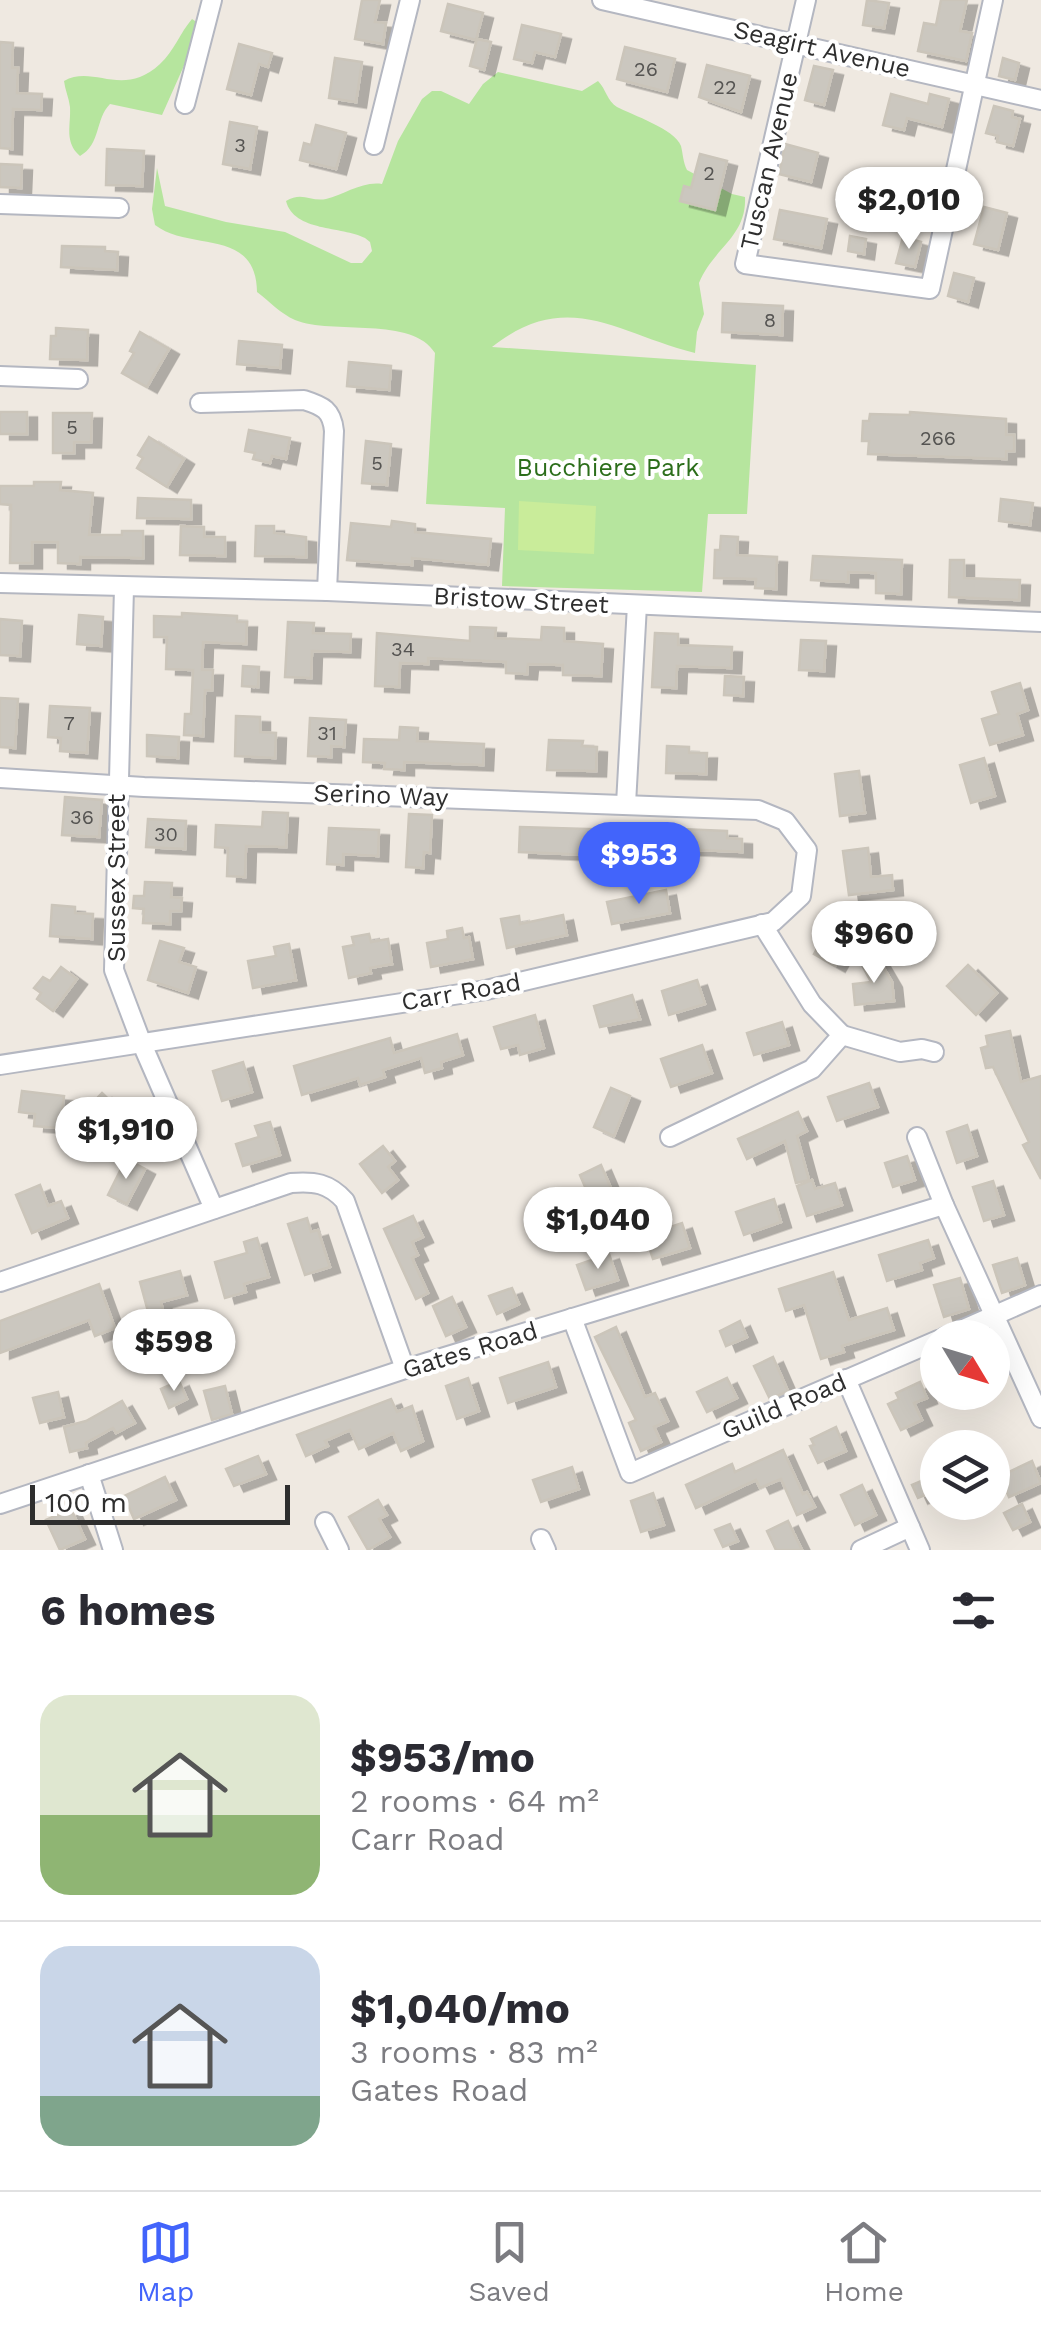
<!DOCTYPE html>
<meta charset="utf-8">
<style>
body{margin:0;font-family:"Work Sans",sans-serif;background:#f2f2f3;color:#2b2b33;height:100vh;display:flex;flex-direction:column;font-size:38px;white-space:nowrap}
*{box-sizing:border-box;margin:0}
p{font-size:32px;color:#7c7c81}
.icon{flex:none;width:55px;height:55px;fill:none;stroke:currentColor;stroke-width:2;stroke-linecap:round;stroke-linejoin:round}
.map{position:relative;height:1550px;overflow:hidden}
.side{display:flex;flex-direction:column;background:#fff;flex:1}
.side>*{flex:none}
.needle{width:65px;rotate:128deg}
.controls{position:absolute;left:920px;top:1320px;display:grid;gap:20px}
.controls a{display:grid;place-items:center;width:90px;height:90px;border-radius:50%;background:#fff;box-shadow:0 10px 40px #0002;font-size:50px}
.scale{position:absolute;left:30px;bottom:25px;width:260px;box-sizing:border-box;padding-left:10px;border:5px solid #2e2e2e;border-top:0;font-size:28px;line-height:35px;white-space:nowrap;color:#2e2e2e;-webkit-text-stroke:8px #fff;paint-order:stroke}
.price{position:absolute;translate:-50% -85px;padding:0 22px;border-radius:35px;background:#fff;color:#222;font-size:32px;line-height:65px;filter:drop-shadow(0 2px 5px #0008)}
.price::after{content:'';position:absolute;left:50%;top:60px;width:30px;height:22px;margin-left:-15px;background:inherit;clip-path:polygon(0 0,100% 0,50% 100%)}
.price.current{background:#4264fb;color:#fff}
ul{padding:0;list-style:none}
li{display:flex;align-items:center;gap:30px;height:250px;padding:0 40px}
li+li{border-top:2px solid #e1e1e2}
li span{display:grid;place-items:center;flex:none;width:280px;height:200px;border-radius:30px;color:#555}
li>.icon{margin-inline-start:auto}
span .icon{width:120px;height:120px;fill:#fffc;stroke-width:1}
li b{font-size:42px}
h2{display:flex;justify-content:space-between;align-items:center;height:120px;padding:0 40px;font-size:42px}
.menu{display:flex;justify-content:space-around;align-items:center;height:140px;border-top:2px solid #e1e1e2;background:#fff;font-size:28px;color:#7c7c81}
.menu a{display:grid;justify-items:center;gap:5px}
.menu .current{color:#4264fb}
.map>svg:first-child{display:block}
.green{fill:#b6e59e}
.pitch{fill:#c9ec9a}
.building{fill:#cbc7bf;stroke:#cbc5ba;stroke-width:2.5;filter:url(#shadow)}
.lines{fill:none;stroke-linecap:round;stroke-linejoin:round}
.minor-casing{stroke:#b4b7c1;stroke-width:22}
.minor{stroke:#fff;stroke-width:18}
.labels{text-anchor:middle;dominant-baseline:central;stroke-width:8;stroke-linejoin:round;paint-order:stroke}
.number-label{font-size:20px;fill:#555452}
.street-label{font-size:25px;fill:#2e2e2e;stroke:#fff}
.park-label{font-size:25px;fill:#2c6e1b;stroke:#fff}
</style>
<div class="map">
<svg width="1041" height="1550" viewBox="0 0 1041 1550">
<defs>
<filter id="shadow"><feDropShadow dx="10" dy="5.5" stdDeviation="0" flood-color="#0004"/></filter>
</defs>
<rect width="100%" height="100%" fill="#efe9e1"/>
<!-- green -->
<g class="green">
<path d="M192 19 198 23 195 41 162 115 110 104C95 119 101 144 80 156 64 142 71 126 70 107 69 98 65 90 64 81 94 64 122 99 160 64 174 51 180 33 192 19Z"/>
<path d="M498 72 582 91 598 81C606 89 607 101 617 107 632 115 675 129 681 146 683 154 683 162 687 170L732 194 745 197C747 237 713 248 699 283L704 314 697 332 695 353C618 334 568 287 492 347L756 365 747 514H708L702 592 502 586 505 508 426 504 435 353C413 316 332 335 295 320 281 314 269 301 257 292 256 227 190 252 155 225L152 209 157 168 165 206 226 222 285 232 351 263H362L372 251 370 242 365 238C342 226 294 232 286 201 302 191 311 202 326 199 344 195 362 181 382 184L398 141 422 99 432 91H441L469 104 483 84Z"/>
</g>
<!-- pitch -->
<path class="pitch" d="M519 501 596 506 594 554 518 550Z"/>
<!-- building -->
<g class="building">
<path d="M362 0H380L375 22 386 23 383 44 355 39Z"/>
<path d="M867 0 889 3 884 28 863 25Z"/>
<path d="M941 0H967L960 31 972 33 966 61 918 51 924 23 936 25Z"/>
<path d="M448 4 483 13 476 40 441 31Z"/>
<path d="M522 25 561 34 555 57 535 52 532 63 514 59Z"/>
<path d="M477 39 491 42 484 70 470 66Z"/>
<path d="M0 42 13 43 12 68H18L17 93 42 94 41 110 13 109 12 149 0 148Z"/>
<path d="M239 44 272 53 268 67 259 64 251 95 227 89Z"/>
<path d="M625 47 675 59 667 92 617 79Z"/>
<path d="M335 58 362 62 356 102 329 98Z"/>
<path d="M1003 58 1019 63 1015 80 999 76Z"/>
<path d="M707 65 750 76 741 112 699 97Z"/>
<path d="M814 66 833 70 824 105 805 100Z"/>
<path d="M891 94 928 104 930 94 949 99 942 127 907 118 904 130 883 125Z"/>
<path d="M994 106 1013 111 1012 117 1020 119 1013 146 997 142 998 136 986 133Z"/>
<path d="M230 122 257 127 250 169 223 164Z"/>
<path d="M316 125 346 133 336 169 300 160 304 143 311 145Z"/>
<path d="M785 144 818 153 811 182 779 174Z"/>
<path d="M107 149 144 151 142 186 106 185Z"/>
<path d="M700 154 727 161 715 210 680 201 684 186 691 188Z"/>
<path d="M0 164 22 165 21 188 0 187Z"/>
<path d="M897 171 932 178 926 203 892 196Z"/>
<path d="M984 207 1007 213 998 250 974 244Z"/>
<path d="M780 210 827 219 821 248 774 239Z"/>
<path d="M850 236 866 239 864 254 848 251Z"/>
<path d="M903 237 921 242 915 267 896 263Z"/>
<path d="M62 246 105 247V251L118 252 117 270 61 267Z"/>
<path d="M954 273 974 278 968 302 948 296Z"/>
<path d="M723 303 783 306 782 335 722 332Z"/>
<path d="M56 328 88 330 87 360 50 359 51 336H56Z"/>
<path d="M140 332 169 349 147 387 122 373 134 353 130 351Z"/>
<path d="M239 341 282 345 280 368 237 364Z"/>
<path d="M349 362 391 366 389 390 347 386Z"/>
<rect x="0" y="412" width="27" height="22"/>
<path d="M910 412 1006 419V435H1014V451H1006V459L868 454 869 441H862L863 421H869L870 414 910 415Z"/>
<path d="M53 413H92L91 442H74V453H53Z"/>
<path d="M249 430 290 438 286 459 272 456 270 463 253 459 255 453 245 451Z"/>
<path d="M149 437 184 459 167 487 137 468 143 458 138 455Z"/>
<path d="M366 441 391 444 387 485 362 483Z"/>
<path d="M34 482H61L60 490 93 493 89 535H122V531H143V558L80 557V564L58 563V542H32V563H10L11 505 0 504V486H34Z"/>
<path d="M138 498 191 500V519L137 518Z"/>
<path d="M1001 499 1033 503 1030 525 999 521Z"/>
<path d="M392 521 415 524V532L491 539 488 565 412 558V565L347 560 351 523 391 527Z"/>
<path d="M181 526 204 527V537H225V556L180 555Z"/>
<path d="M256 526H274V533L306 537V557L255 556Z"/>
<path d="M721 536 738 537 737 555 777 557 776 589 755 588 756 579 714 578 715 550H720Z"/>
<path d="M813 556 902 560 901 594 876 593V573L848 572V582L811 580Z"/>
<path d="M950 560H964V578L1020 580 1019 600 949 597Z"/>
<path d="M182 613 237 616V622H247L246 644 203 642 202 670H213L212 690H205L203 736 184 735 185 714H191L193 670 166 669 167 637H154V616L182 617Z"/>
<path d="M79 615 103 617 101 646 77 644Z"/>
<path d="M0 619 22 621 20 656 0 655Z"/>
<path d="M288 622 314 623 313 633 351 634 350 652 312 651 311 678 285 677Z"/>
<path d="M470 627 496 628 495 638 541 640 542 627 564 628V641L603 644 601 676 563 675V665L528 664 527 674 506 673V662L428 658V664L400 663 399 687 375 686 377 633 470 641Z"/>
<path d="M655 633 678 634V645L732 647 731 668 677 666 676 688 652 687Z"/>
<path d="M801 640 826 641 824 671 799 670Z"/>
<path d="M243 666 259 667 258 687 242 686Z"/>
<path d="M725 676 744 677 743 696 724 695Z"/>
<path d="M1020 683 1028 710 1017 714 1023 735 990 745 982 719 999 714 992 692Z"/>
<path d="M0 698 18 699 15 748 0 747Z"/>
<path d="M50 706 90 708 87 753 60 751 61 738 48 737Z"/>
<path d="M236 716 260 717V732L276 733 275 758 235 756Z"/>
<path d="M310 718 346 720 344 747 331 746V757L308 756Z"/>
<path d="M400 727 418 728 417 741 484 744 483 765 404 762V770L384 769 385 763 363 762 364 739 399 740Z"/>
<path d="M147 735 179 737 178 758 147 756Z"/>
<path d="M549 740 583 741 582 746 597 747 596 771 547 770Z"/>
<path d="M667 746 689 747V753H707L706 774 666 773Z"/>
<path d="M984 758 995 796 971 803 960 765Z"/>
<path d="M859 771 865 813 840 816 835 774Z"/>
<path d="M65 797 102 800 99 837 62 835Z"/>
<path d="M263 812 288 813 286 847 246 846 245 877 227 876 228 848 215 847 216 825 262 827Z"/>
<path d="M409 814 432 815 430 853 424 852 423 868 406 867Z"/>
<path d="M148 819 186 821 185 849 146 847Z"/>
<path d="M520 827 621 830V838L629 839 628 853 604 852 606 872 593 874 591 855 519 852Z"/>
<path d="M329 828 379 830 378 856 343 854V865L327 864Z"/>
<path d="M680 829 727 831V838L742 839V852L680 849Z"/>
<path d="M868 848 871 877 892 875 893 890 849 895 843 851Z"/>
<path d="M145 882 172 883 171 897 182 898 181 911H170V924L143 923 144 909 133 908 134 896H144Z"/>
<path d="M666 890 670 913 612 924 607 902Z"/>
<path d="M52 905 75 907V913L93 914 92 939 50 936Z"/>
<path d="M563 915 567 935 507 948 501 919 519 916 520 924Z"/>
<path d="M838 924 854 933 835 966 814 954 829 928 834 931Z"/>
<path d="M462 928 464 938 469 937 473 959 431 967 427 943 448 939 447 931Z"/>
<path d="M369 934 371 942 388 939 392 964 370 968 371 973 349 978 343 947 354 945 352 937Z"/>
<path d="M160 941 184 948 179 962 196 967 188 993 148 980Z"/>
<path d="M289 944 296 980 253 988 248 961 276 956 274 947Z"/>
<path d="M878 958 892 982 894 1001 855 1005 853 984 871 982 863 967Z"/>
<path d="M968 965 997 993 976 1015 947 986Z"/>
<path d="M61 967 77 979 53 1011 37 999 41 993 34 988 43 977 50 981Z"/>
<path d="M697 980 705 1004 669 1015 662 991Z"/>
<path d="M632 995 640 1019 600 1027 594 1006Z"/>
<path d="M535 1015 544 1048 520 1055 518 1045 501 1049 494 1027Z"/>
<path d="M782 1022 789 1045 754 1055 747 1033Z"/>
<path d="M1010 1031 1021 1082 1041 1076V1179L1023 1145 1029 1142 993 1067 986 1068 981 1048 988 1046 986 1036Z"/>
<path d="M457 1034 463 1055 441 1062 442 1068 425 1073 421 1058 383 1070 385 1077 360 1085 358 1078 302 1095 294 1066 390 1038 394 1053Z"/>
<path d="M702 1045 712 1073 671 1087 661 1059Z"/>
<path d="M243 1062 252 1092 222 1101 213 1071Z"/>
<path d="M869 1083 878 1107 837 1121 828 1097Z"/>
<path d="M611 1088 630 1096 614 1136 594 1127Z"/>
<path d="M22 1091 64 1096 60 1128 34 1126 35 1114 19 1112Z"/>
<path d="M102 1093 132 1122 120 1134 115 1130 111 1134 86 1110Z"/>
<path d="M798 1112 807 1131 797 1136 809 1180 796 1183 785 1141 747 1159 738 1139Z"/>
<path d="M270 1122 280 1155 243 1166 236 1144 259 1137 255 1126Z"/>
<path d="M967 1125 977 1156 957 1163 947 1132Z"/>
<path d="M383 1146 395 1161 388 1167 398 1180 382 1193 360 1164Z"/>
<path d="M907 1156 915 1180 893 1187 885 1163Z"/>
<path d="M126 1159 145 1169 127 1204 108 1195Z"/>
<path d="M601 1165 616 1200 595 1210 580 1175Z"/>
<path d="M812 1180 815 1189 835 1183 842 1205 807 1216 797 1186Z"/>
<path d="M993 1181 1004 1215 984 1221 973 1187Z"/>
<path d="M40 1185 48 1206 61 1201 68 1218 32 1233 16 1195Z"/>
<path d="M774 1199 781 1222 744 1235 736 1212Z"/>
<path d="M413 1216 423 1237 412 1242 418 1255 412 1258 428 1293 416 1299 384 1229Z"/>
<path d="M307 1218 311 1232 318 1230 330 1267 305 1275 288 1224Z"/>
<path d="M658 1221 661 1230 682 1223 690 1248 653 1259 642 1226Z"/>
<path d="M257 1238 269 1277 244 1284 246 1292 225 1298 215 1262 247 1253 244 1242Z"/>
<path d="M928 1240 934 1258 920 1263 922 1270 887 1281 879 1255Z"/>
<path d="M609 1254 618 1280 586 1290 577 1265Z"/>
<path d="M1017 1258 1025 1285 1002 1293 993 1265Z"/>
<path d="M180 1271 187 1295 161 1302 164 1315 150 1319 140 1282Z"/>
<path d="M833 1272 849 1320 887 1308 894 1330 842 1346 844 1352 821 1359 804 1305 786 1311 779 1289Z"/>
<path d="M960 1278 969 1309 944 1317 934 1285Z"/>
<path d="M99 1284 115 1328 95 1336 89 1320 0 1353V1321Z"/>
<path d="M512 1288 519 1304 497 1314 489 1296Z"/>
<path d="M452 1297 466 1327 446 1336 433 1306Z"/>
<path d="M740 1321 747 1337 726 1346 720 1331Z"/>
<path d="M616 1327 645 1397 655 1393 668 1421 654 1427 661 1442 641 1451 629 1423 636 1420 595 1337Z"/>
<path d="M773 1357 788 1391 770 1399 754 1366Z"/>
<path d="M548 1362 556 1387 508 1403 500 1378Z"/>
<path d="M468 1378 479 1411 457 1419 446 1386Z"/>
<path d="M727 1378 737 1398 707 1412 697 1392Z"/>
<path d="M179 1381 187 1399 169 1408 161 1389Z"/>
<path d="M920 1382 927 1398 914 1403 922 1420 901 1430 888 1404 899 1399 896 1393Z"/>
<path d="M225 1386 232 1414 212 1420 204 1391Z"/>
<path d="M58 1392 64 1417 40 1423 33 1398Z"/>
<path d="M391 1399 397 1412 412 1406 423 1441 401 1451 393 1433 359 1449 350 1430 325 1441 328 1446 306 1456 297 1435Z"/>
<path d="M122 1401 135 1423 116 1433 113 1428 86 1443 87 1448 70 1452 64 1427 86 1421Z"/>
<path d="M836 1427 846 1451 818 1463 810 1446 814 1445 811 1439Z"/>
<path d="M783 1450 803 1494 807 1492 815 1507 797 1515 781 1479 760 1488 756 1480 696 1508 686 1485 732 1464 735 1472Z"/>
<path d="M258 1456 266 1474 234 1486 226 1469Z"/>
<path d="M1032 1461 1041 1483 1009 1497 1000 1476Z"/>
<path d="M572 1467 579 1489 541 1502 533 1480Z"/>
<path d="M938 1474V1490L918 1498 912 1485Z"/>
<path d="M165 1477 176 1500 134 1519 124 1496Z"/>
<path d="M862 1485 876 1515 855 1525 841 1495Z"/>
<path d="M653 1493 664 1525 641 1532 631 1501Z"/>
<path d="M378 1500 387 1515 379 1519 390 1537 368 1550 349 1517Z"/>
<path d="M1022 1504 1030 1522 1013 1530 1004 1513Z"/>
<path d="M71 1509 85 1539 60 1550 46 1520Z"/>
<path d="M788 1521 802 1550H776L767 1531Z"/>
<path d="M730 1524 738 1541 723 1547 715 1530Z"/>
</g>
<g class="lines">
<!-- minor casing -->
<g class="minor-casing">
<g id="minor">
<path d="M602 0 1041 100"/>
<path d="M806 0 745 264 930 289 993 0"/>
<path d="M185 104 212 0"/>
<path d="M374 145 410 0"/>
<path d="M0 204 119 208"/>
<path d="M0 376 78 379"/>
<path d="M200 403 304 400C323 406 332 410 334 431L327 591"/>
<path d="M0 583 327 591 1041 622"/>
<path d="M124 588 114 970 142 1044 214 1209"/>
<path d="M0 778 144 787 758 810 785 821 807 850 801 896 773 922 486 990 0 1065"/>
<path d="M626 804 637 605"/>
<path d="M842 1035 900 1052 922 1049 934 1052"/>
<path d="M670 1137 812 1069 842 1035 812 1004 762 924"/>
<path d="M917 1137 944 1205 1041 1418"/>
<path d="M0 1282 291 1183C314 1181 329 1183 345 1201L405 1369"/>
<path d="M572 1318 630 1473 938 1340"/>
<path d="M943 1338 1041 1295"/>
<path d="M846 1379 920 1550"/>
<path d="M89 1474 113 1550"/>
<path d="M0 1504 405 1369 944 1205"/>
<path d="M325 1522 339 1550"/>
<path d="M541 1539 546 1550"/>
<path d="M861 1550 910 1527"/>
</g>
</g>
<!-- minor -->
<use href="#minor" class="minor"/>
</g>
<g class="labels">
<!-- number labels -->
<g class="number-label">
<text x="646" y="69">26</text>
<text x="725" y="87">22</text>
<text x="240" y="145">3</text>
<text x="709" y="173">2</text>
<text x="770" y="320">8</text>
<text x="72" y="427">5</text>
<text x="938" y="438">266</text>
<text x="377" y="463">5</text>
<text x="403" y="649">34</text>
<text x="69" y="723">7</text>
<text x="327" y="733">31</text>
<text x="82" y="817">36</text>
<text x="166" y="834">30</text>
</g>
<!-- street labels -->
<g class="street-label">
<text transform="translate(822 49) rotate(13)">Seagirt Avenue</text>
<text transform="translate(769 161) rotate(-77)">Tuscan Avenue</text>
<text transform="translate(521 600) rotate(3)">Bristow Street</text>
<text transform="translate(381 795) rotate(2)">Serino Way</text>
<text transform="translate(116 878) rotate(-90)">Sussex Street</text>
<text transform="translate(461 992) rotate(-10)">Carr Road</text>
<text transform="translate(470 1350) rotate(-17)">Gates Road</text>
<text transform="translate(784 1406) rotate(-23)">Guild Road</text>
</g>
<!-- park labels -->
<g class="park-label">
<text x="608" y="467">Bucchiere Park</text>
</g>
</g>
</svg>
<div class="controls">
<a><svg class="needle" viewBox="-14 -14 28 28"><path d="M0-13l5 13h-10z" fill="#e53935"/><path d="M0 13l5-13h-10z" fill="#7c7c81"/></svg></a>
<a><svg class="icon" aria-label="layers" viewBox="0 0 24 24"><path d="M12 4l9 5-9 5-9-5zM3 14l9 5 9-5"/></svg></a>
</div>
<div class="scale">100 m</div>
<b class="price" style="left:909px;top:252px">$2,010</b>
<b class="price current" style="left:639px;top:907px">$953</b>
<b class="price" style="left:874px;top:986px">$960</b>
<b class="price" style="left:126px;top:1182px">$1,910</b>
<b class="price" style="left:598px;top:1272px">$1,040</b>
<b class="price" style="left:174px;top:1394px">$598</b>
</div>
<section class="side">
<h2>6 homes<svg class="icon" aria-label="filters" viewBox="0 0 24 24"><path d="M4 7h16M4 17h16"/><circle cx="9" cy="7" r="2"/><circle cx="15" cy="17" r="2"/></svg></h2>
<ul>
<li><span style="background:linear-gradient(#dfe7d0 60%,#8fb573 0)"><svg class="icon" aria-label="home" viewBox="0 0 24 24"><path d="M3 11l9-7 9 7M6 9v11h12V9"/></svg></span><div><b>$953/mo</b><p>2 rooms · 64 m²</p><p>Carr Road</p></div></li>
<li><span style="background:linear-gradient(#c9d6e8 75%,#7fa58c 0)"><svg class="icon" aria-label="home" viewBox="0 0 24 24"><path d="M3 11l9-7 9 7M6 9v11h12V9"/></svg></span><div><b>$1,040/mo</b><p>3 rooms · 83 m²</p><p>Gates Road</p></div></li>
</ul>
</section>
<nav class="menu">
<a class="current"><svg class="icon" aria-label="map" viewBox="0 0 24 24"><path d="M3 6l6-2 6 2 6-2v14l-6 2-6-2-6 2zM9 4v14M15 6v14"/></svg>Map</a>
<a><svg class="icon" aria-label="saved" viewBox="0 0 24 24"><path d="M7 4h10v16l-5-4-5 4z"/></svg>Saved</a>
<a><svg class="icon" aria-label="home" viewBox="0 0 24 24"><path d="M3 11l9-7 9 7M6 9v11h12V9"/></svg>Home</a>
</nav>
